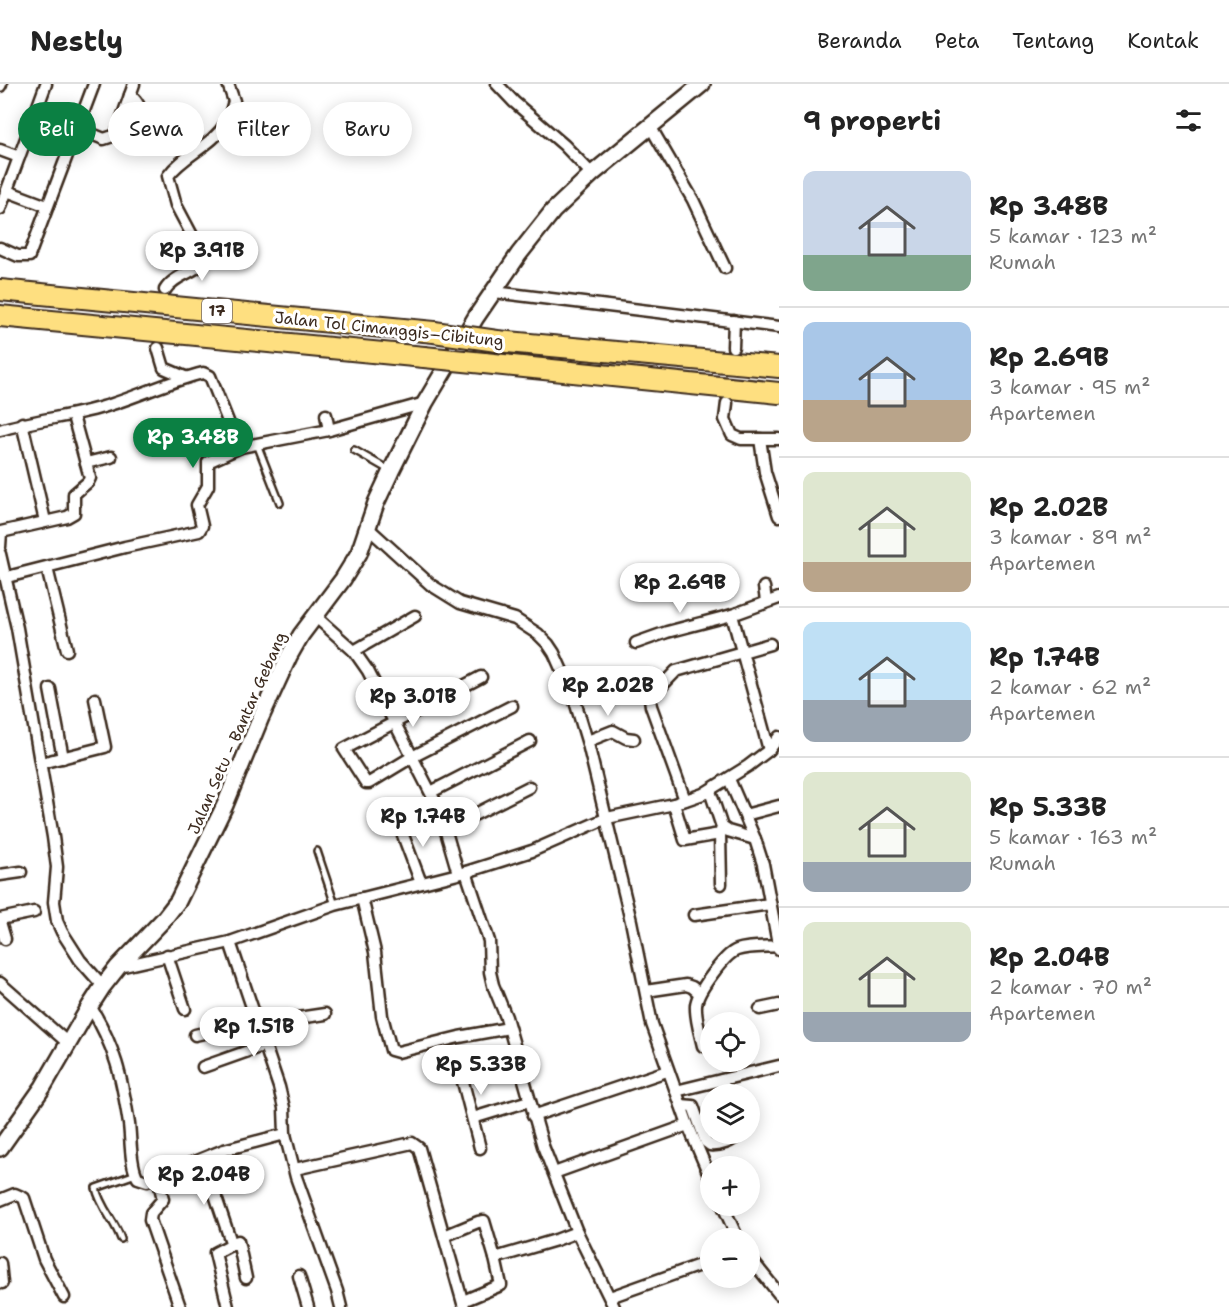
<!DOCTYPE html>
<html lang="id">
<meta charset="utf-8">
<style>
body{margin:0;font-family:"Shantell Sans",sans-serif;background:#f6f6f6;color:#222;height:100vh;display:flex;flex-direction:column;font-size:22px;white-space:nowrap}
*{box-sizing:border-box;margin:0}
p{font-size:20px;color:#767676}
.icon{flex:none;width:33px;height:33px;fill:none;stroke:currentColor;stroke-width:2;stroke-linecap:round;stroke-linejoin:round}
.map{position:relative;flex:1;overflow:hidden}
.details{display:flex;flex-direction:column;background:#fff;width:450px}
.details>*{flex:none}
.banner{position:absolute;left:18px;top:18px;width:570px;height:54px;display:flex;gap:12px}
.tools{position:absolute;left:700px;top:928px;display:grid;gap:12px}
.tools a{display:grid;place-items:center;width:60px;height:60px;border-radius:50%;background:#fff;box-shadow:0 3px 15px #0003;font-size:30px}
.price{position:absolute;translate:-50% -51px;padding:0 14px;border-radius:21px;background:#fff;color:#222;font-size:20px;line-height:39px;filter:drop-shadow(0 2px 3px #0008)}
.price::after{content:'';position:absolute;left:50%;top:36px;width:18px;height:14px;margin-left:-9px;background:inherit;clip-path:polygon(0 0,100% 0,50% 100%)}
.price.on{background:#0b8043;color:#fff}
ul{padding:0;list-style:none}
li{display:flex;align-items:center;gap:18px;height:150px;padding:0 24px}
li+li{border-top:2px solid #e0e0e0}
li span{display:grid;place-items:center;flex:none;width:168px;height:120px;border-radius:12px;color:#555}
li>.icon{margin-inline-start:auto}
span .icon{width:72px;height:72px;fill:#fffc;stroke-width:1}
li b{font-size:26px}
h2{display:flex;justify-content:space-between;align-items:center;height:72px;padding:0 24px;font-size:26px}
.chip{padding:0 21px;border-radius:27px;background:#fff;box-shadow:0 3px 15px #0003;font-size:21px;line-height:54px}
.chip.on{background:#0b8043;color:#fff}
header{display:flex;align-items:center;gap:36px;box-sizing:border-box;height:84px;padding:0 30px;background:#fff;border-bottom:2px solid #e0e0e0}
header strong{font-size:28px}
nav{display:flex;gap:33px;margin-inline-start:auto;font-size:21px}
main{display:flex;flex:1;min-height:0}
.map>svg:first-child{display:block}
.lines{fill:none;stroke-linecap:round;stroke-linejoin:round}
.street-tunnel{stroke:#d8d4d2;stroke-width:10;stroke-dasharray:10 5;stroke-linecap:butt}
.lane-casing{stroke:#3b2a1e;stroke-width:10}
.street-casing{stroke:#3b2a1e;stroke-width:15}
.secondary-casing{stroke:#3b2a1e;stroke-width:20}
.highway-casing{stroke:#3b2a1e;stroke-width:24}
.lane{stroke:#fff;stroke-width:5}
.street{stroke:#fff;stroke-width:10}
.secondary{stroke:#fff;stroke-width:15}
.highway{stroke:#fedf80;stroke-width:20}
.highway-bridge-casing{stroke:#3b2a1e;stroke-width:24;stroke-linecap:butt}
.highway-bridge{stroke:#fedf80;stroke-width:20}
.labels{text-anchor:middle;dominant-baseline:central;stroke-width:6;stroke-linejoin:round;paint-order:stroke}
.shield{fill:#fff;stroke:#766a62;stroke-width:1.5}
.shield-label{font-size:15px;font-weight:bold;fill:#3b2a1e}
.street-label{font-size:16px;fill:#3b2a1e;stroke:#fff}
</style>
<header>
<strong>Nestly</strong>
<nav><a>Beranda</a><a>Peta</a><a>Tentang</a><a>Kontak</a></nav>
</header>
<main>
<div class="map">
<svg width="779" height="1223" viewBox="0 0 779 1223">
<rect width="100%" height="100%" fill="#fff"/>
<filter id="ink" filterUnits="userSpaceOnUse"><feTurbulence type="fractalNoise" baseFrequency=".0167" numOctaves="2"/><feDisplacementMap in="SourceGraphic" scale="12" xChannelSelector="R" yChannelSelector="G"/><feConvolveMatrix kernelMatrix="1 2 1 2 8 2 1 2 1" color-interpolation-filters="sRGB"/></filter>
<g filter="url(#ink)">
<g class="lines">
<!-- street-tunnel -->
<path class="street-tunnel" d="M158 264 163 219"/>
<!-- lane casing -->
<g class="lane-casing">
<g id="lane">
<path d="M257 360 280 419"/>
<path d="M354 366 389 386"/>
<path d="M317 767 335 821"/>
<path d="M121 1155C115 1137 100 1123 96 1104L136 1090"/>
</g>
</g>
<!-- street casing -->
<g class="street-casing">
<g id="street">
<path d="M497 0 514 18 564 61 592 90"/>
<path d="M0 2 1 0"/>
<path d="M650 42 693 116 725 184"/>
<path d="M77 44 104 55 116 51 134 0"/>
<path d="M116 51 133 49 141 41C143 28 140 19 130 11"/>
<path d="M0 66 19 73"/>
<path d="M7 107 47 122"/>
<path d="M0 125 46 0"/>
<path d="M0 164 18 172H29L94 0"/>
<path d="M165 206C176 188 202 189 203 172L176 121 168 92C183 71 212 62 226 39 230 33 232 24 234 17L228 0"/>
<path d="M494 208 779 243"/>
<path d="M733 263 734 237"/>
<path d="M158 264 164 284 185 293"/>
<path d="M727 319 725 335 732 351 741 355H779"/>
<path d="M326 331 329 346"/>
<path d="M22 339 45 437"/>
<path d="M0 346C34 336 69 333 103 323 137 313 169 297 203 289L210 292 233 350 241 363 329 346 425 319"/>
<path d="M760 355 765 388 779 432"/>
<path d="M86 379 111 373"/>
<path d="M368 444 431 501 460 519 515 535 538 550 548 560 554 569 574 614 588 660 631 837 652 940 688 1041 711 1095"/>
<path d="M0 463 1 448 67 433 74 429V410L88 398 90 394 73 332"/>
<path d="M0 470 17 544 53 753 57 783 54 818 57 837 62 848 80 876 103 902"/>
<path d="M47 484 67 566"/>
<path d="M7 493 125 463 199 447 202 442 197 421 208 402V378L241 363"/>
<path d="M764 503 766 517"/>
<path d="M732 531 769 666"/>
<path d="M315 532 354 567 368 587 440 727 458 789"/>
<path d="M636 559 667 548 732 531 779 514"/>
<path d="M354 567 415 532"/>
<path d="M481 593 344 665 366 699H369L412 673 512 622"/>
<path d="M50 605 63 674"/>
<path d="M588 657 613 647 626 654 634 655"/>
<path d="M41 679 105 663 95 615"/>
<path d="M729 695 755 755 763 780 779 865"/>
<path d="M710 707 722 743"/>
<path d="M431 708 530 657"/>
<path d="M685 716 651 622 650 614 676 587 770 560"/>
<path d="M674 720 685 756 720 750 722 743 728 747 755 755"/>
<path d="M745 731 779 722"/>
<path d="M398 738 421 799"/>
<path d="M446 745 529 703"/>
<path d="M720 750 721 800"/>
<path d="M466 788 489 857 490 888 493 901 506 933 543 1062 577 1148 614 1223"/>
<path d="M0 791 21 788"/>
<path d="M362 814 375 868 382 932 391 966 398 968 459 953 509 944"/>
<path d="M694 831 770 820"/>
<path d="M0 835 34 828"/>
<path d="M0 838 5 855"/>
<path d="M230 858 279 1003 284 1024 285 1050 296 1093 337 1207 341 1223"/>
<path d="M167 871 185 925"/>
<path d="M119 883 230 858 335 821 466 788 532 767 607 734 674 720 703 710 748 682 769 666 779 653"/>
<path d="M0 899 69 960"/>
<path d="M646 907 686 901 692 903 699 909"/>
<path d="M90 922C115 962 122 994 129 1040 131 1055 130 1083 138 1094L147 1097 224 1066 285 1050"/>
<path d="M760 925 779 921"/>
<path d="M258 940 325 930"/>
<path d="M195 951 257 937"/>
<path d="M703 962C700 949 695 934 696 921 697 908 725 870 737 866 749 862 765 863 779 862"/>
<path d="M203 983 265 961"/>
<path d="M722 996 726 1011"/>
<path d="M463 998 480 1064"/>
<path d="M676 1007 779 982"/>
<path d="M681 1021 693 1022 706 1058 710 1061C719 1062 733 1058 738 1050"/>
<path d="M533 1032 667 987"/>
<path d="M473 1034 529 1017"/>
<path d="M203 1075 232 1161"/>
<path d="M295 1085 412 1059 419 1064 464 1223"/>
<path d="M554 1089 688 1041"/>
<path d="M158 1094 163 1115 151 1129 150 1136 180 1223"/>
<path d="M0 1116 15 1110 24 1114 44 1175 64 1213"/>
<path d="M723 1122 738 1155"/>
<path d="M444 1152 478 1138 484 1137 495 1174 556 1156 577 1148"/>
<path d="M750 1174 779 1210"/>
<path d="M0 1179 2 1199"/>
<path d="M299 1192 308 1223"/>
<path d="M610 1213 711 1177"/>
<path d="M463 1217 501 1201 495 1174"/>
<path d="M228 1223 215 1169 238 1157 246 1194"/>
</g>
</g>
<!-- secondary casing -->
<g class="secondary-casing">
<path id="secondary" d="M0 1064 43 1003 90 922 103 902 118 883 164 835 178 817 225 721 261 633 289 572 301 551 343 495 359 469 376 419 391 387 425 319 476 233 519 170 553 127 592 90 702 0"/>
</g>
<!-- highway casing -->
<g class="highway-casing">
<g id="highway">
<path d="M0 206 434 248"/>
<path d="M0 232 424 273"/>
<path d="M497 257 779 283"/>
<path d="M484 279 779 309"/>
</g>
</g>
<!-- lane -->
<use href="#lane" class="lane"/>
<!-- street -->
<use href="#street" class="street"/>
<!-- secondary -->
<use href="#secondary" class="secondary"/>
<!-- highway -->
<use href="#highway" class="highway"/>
<!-- highway-bridge casing -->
<g class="highway-bridge-casing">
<g id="highway-bridge">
<path d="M434 248 497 257"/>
<path d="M424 273 484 279"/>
</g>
</g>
<!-- highway-bridge -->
<use href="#highway-bridge" class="highway-bridge"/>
</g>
</g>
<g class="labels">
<!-- shield labels -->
<rect class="shield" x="202" y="215" width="30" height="24" rx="4.5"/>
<g class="shield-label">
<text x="217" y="227">17</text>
</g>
<!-- street labels -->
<g class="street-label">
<text transform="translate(389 245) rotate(6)">Jalan Tol Cimanggis–Cibitung</text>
<text transform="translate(237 649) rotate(-66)">Jalan Setu - Bantar Gebang</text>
</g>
</g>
</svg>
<div class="tools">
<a><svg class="icon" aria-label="locate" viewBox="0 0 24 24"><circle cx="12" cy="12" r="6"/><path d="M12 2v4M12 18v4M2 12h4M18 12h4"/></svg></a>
<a><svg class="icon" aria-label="layers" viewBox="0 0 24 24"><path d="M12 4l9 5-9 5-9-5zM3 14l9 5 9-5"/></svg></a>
<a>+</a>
<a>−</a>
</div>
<b class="price" style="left:202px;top:198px">Rp 3.91B</b>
<b class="price on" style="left:193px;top:385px">Rp 3.48B</b>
<b class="price" style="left:680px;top:530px">Rp 2.69B</b>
<b class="price" style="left:608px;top:633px">Rp 2.02B</b>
<b class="price" style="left:413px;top:644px">Rp 3.01B</b>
<b class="price" style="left:423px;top:764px">Rp 1.74B</b>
<b class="price" style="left:254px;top:974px">Rp 1.51B</b>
<b class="price" style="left:481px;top:1012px">Rp 5.33B</b>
<b class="price" style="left:204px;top:1122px">Rp 2.04B</b>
<div class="banner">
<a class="chip on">Beli</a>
<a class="chip">Sewa</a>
<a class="chip">Filter</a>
<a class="chip">Baru</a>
</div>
</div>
<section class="details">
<h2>9 properti<svg class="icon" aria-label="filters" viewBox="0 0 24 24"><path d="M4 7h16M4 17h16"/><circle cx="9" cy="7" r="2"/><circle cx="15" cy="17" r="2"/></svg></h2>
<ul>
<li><span style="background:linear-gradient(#c9d6e8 70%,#7fa58c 0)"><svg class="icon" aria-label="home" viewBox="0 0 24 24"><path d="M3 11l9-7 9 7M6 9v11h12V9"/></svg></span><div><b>Rp 3.48B</b><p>5 kamar · 123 m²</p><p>Rumah</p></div></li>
<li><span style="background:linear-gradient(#a9c7e8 65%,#b9a48a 0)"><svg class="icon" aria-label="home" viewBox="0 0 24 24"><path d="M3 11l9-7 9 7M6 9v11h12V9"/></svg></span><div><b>Rp 2.69B</b><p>3 kamar · 95 m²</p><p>Apartemen</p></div></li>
<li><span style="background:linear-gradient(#dfe7d0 75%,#b9a48a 0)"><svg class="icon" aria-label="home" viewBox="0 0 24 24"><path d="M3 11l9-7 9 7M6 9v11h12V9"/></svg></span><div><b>Rp 2.02B</b><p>3 kamar · 89 m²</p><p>Apartemen</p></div></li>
<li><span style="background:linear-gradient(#bfe0f5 65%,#9aa5b1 0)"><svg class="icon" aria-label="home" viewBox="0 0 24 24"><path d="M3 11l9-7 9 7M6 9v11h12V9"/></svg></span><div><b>Rp 1.74B</b><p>2 kamar · 62 m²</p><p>Apartemen</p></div></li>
<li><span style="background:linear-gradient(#dfe7d0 75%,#9aa5b1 0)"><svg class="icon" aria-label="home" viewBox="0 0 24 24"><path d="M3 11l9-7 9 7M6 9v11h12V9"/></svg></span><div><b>Rp 5.33B</b><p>5 kamar · 163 m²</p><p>Rumah</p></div></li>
<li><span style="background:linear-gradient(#dfe7d0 75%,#9aa5b1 0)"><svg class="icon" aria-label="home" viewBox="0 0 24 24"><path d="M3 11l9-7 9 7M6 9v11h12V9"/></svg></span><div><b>Rp 2.04B</b><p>2 kamar · 70 m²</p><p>Apartemen</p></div></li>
</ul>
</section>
</main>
